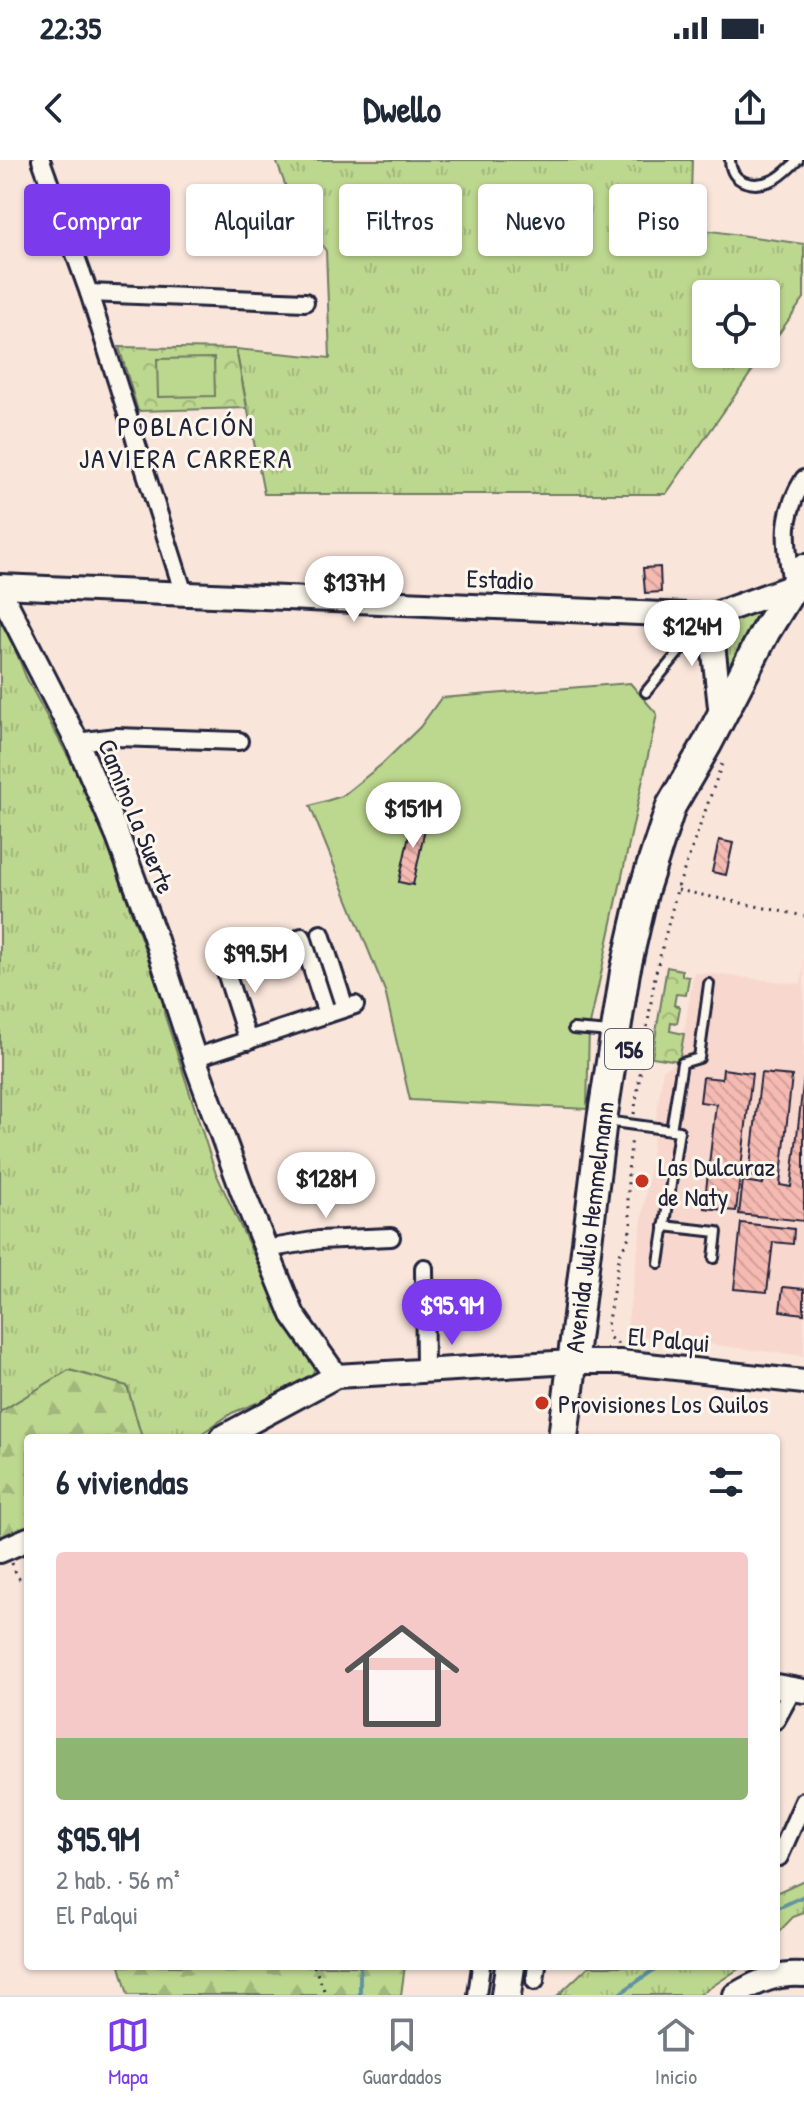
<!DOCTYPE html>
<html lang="es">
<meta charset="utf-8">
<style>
body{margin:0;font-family:"Patrick Hand",sans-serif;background:#f2f2f3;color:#1f2937;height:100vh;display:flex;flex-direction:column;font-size:30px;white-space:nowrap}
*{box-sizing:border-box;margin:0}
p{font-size:26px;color:#747a83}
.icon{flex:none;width:44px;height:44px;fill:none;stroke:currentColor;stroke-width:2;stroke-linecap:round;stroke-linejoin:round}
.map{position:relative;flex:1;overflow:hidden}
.details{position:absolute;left:24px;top:1274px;width:756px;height:536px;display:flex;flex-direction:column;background:#fff;border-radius:8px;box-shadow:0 2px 6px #0004}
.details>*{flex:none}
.hud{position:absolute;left:24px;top:24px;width:756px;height:72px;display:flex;gap:16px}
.fabs{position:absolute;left:692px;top:120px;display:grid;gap:16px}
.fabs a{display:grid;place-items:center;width:88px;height:88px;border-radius:8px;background:#fff;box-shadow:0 2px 6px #0004;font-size:40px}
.price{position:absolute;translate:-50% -68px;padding:0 18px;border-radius:28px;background:#fff;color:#222;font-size:26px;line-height:52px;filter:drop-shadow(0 2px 4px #0008)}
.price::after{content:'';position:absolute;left:50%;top:48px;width:24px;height:18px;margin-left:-12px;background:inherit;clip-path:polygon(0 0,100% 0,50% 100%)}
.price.on{background:#7c3aed;color:#fff}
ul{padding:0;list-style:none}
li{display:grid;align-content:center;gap:16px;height:424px;padding:0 32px}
li span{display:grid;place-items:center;height:248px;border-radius:8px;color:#555}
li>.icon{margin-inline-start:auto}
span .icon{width:144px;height:144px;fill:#fffc;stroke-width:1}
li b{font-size:34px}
h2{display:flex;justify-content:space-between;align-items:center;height:96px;padding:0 32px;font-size:34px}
.chip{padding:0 28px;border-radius:8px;background:#fff;box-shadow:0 2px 6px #0004;font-size:28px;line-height:72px}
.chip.on{background:#7c3aed;color:#fff}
.status{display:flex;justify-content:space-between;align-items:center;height:56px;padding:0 40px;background:#fff;direction:ltr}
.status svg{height:22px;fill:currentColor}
header{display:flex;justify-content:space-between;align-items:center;height:104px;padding:0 32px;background:#fff;font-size:36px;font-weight:700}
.menu{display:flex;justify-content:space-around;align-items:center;height:112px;border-top:2px solid #e0e1e3;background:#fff;font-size:22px;color:#747a83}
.menu a{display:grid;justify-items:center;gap:4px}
.menu .on{color:#7c3aed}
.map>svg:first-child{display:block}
.built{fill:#f8d8ce}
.grass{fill:url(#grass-tufts);stroke:#6f7c64;stroke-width:2}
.forest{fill:url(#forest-firs);stroke:#6f7c64;stroke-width:2}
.park{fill:url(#park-crowns);stroke:#6f7c64;stroke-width:2}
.garden{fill:#bcd78e;stroke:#6f7c64;stroke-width:2}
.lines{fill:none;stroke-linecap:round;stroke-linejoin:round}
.stream{stroke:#6293a1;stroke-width:4}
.building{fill:url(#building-back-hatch);stroke:#22223b;stroke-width:2}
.lane-casing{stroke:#22223b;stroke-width:14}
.street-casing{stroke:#22223b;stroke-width:22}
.secondary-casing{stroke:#22223b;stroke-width:28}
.highway-casing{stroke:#22223b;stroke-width:34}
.path{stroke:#22223b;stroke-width:3;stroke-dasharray:2 6;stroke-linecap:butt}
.lane{stroke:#fbf7ec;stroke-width:8}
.street{stroke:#fbf7ec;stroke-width:16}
.secondary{stroke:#fbf7ec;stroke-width:22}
.highway{stroke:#fbf7ec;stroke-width:28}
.poi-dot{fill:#c8321e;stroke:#fbf7ec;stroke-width:3}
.labels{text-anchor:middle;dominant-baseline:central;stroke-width:6;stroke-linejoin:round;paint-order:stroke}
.shield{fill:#fbf7ec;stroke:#636270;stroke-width:2}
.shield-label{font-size:24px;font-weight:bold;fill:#22223b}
.street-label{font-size:26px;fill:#22223b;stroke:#fbf7ec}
.poi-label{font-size:26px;fill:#22223b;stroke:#fbf7ec;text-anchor:start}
.neighbourhood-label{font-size:28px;letter-spacing:2px;fill:#22223b;stroke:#fbf7ec}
</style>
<div class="status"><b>22:35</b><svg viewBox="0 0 49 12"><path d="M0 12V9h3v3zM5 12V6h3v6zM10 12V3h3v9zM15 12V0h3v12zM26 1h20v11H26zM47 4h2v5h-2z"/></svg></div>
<header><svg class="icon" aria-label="back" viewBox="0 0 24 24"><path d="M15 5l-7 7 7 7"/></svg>Dwello<svg class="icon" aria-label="share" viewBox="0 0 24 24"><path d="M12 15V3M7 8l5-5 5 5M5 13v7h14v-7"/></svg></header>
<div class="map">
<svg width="804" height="1835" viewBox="0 0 804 1835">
<defs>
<pattern id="grass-tufts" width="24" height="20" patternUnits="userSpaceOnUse" patternTransform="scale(2)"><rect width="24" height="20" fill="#bcd78e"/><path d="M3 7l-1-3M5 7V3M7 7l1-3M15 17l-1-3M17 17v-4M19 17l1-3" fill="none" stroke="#a1b87b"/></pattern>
<pattern id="forest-firs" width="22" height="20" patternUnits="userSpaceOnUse" patternTransform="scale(2)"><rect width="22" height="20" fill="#bcd78e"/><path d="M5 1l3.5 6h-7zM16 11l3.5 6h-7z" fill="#a1b87b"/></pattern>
<pattern id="park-crowns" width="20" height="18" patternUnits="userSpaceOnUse" patternTransform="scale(2)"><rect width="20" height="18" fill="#bcd78e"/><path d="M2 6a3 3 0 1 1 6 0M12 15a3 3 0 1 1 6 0" fill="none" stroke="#a1b87b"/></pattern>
<pattern id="building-back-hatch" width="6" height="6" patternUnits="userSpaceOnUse" patternTransform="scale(2)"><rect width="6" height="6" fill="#f5bab1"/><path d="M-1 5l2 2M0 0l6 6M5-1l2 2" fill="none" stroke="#d2a099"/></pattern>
</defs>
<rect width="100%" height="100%" fill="#f9e5da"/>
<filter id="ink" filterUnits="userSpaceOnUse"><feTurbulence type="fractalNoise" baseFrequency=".0125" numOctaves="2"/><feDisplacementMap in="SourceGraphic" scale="16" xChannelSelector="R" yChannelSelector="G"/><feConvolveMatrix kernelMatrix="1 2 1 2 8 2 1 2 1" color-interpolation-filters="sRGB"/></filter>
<g filter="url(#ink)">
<!-- built -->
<path class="built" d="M804 797V1196L626 1174 663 909 679 901 694 812 801 824Z"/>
<!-- grass -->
<g class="grass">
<path d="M276 0H692L690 68 804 84V138L766 192V134H706V194H764L666 334H264L236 189 330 198 326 91 289 35Z"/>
<path d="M772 437 729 527 723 475 732 454Z"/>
<path d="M0 457 12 481 26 517 92 642 163 840 164 853 215 1011 286 1165C298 1173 313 1191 314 1208 314 1212 312 1216 311 1221L232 1253 195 1278H142L127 1226 69 1210 0 1252Z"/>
<path d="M804 1720V1753L793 1757 776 1775V1733Z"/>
<path d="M589 1806H743L699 1835H558Z"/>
</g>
<!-- forest -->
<g class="forest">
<path d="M69 1210 127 1226 142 1278H28V1366L0 1379V1252Z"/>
<path d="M120 1806H405L401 1835H128Z"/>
</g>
<!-- park -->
<g class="park">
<path d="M119 187 236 189 247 248 138 251Z"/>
<path d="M667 807 682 810V816L689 817 686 835 676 834 674 845 680 847 677 863 671 862 670 871 684 874 679 901 652 897Z"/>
</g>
<!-- garden -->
<g class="garden">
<path d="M214 198 215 236 158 237 157 199Z"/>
<path d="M630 523 657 554 589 869 587 949 410 940 385 831 310 646 342 636 382 604 420 567 441 538Z"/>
</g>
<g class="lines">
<!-- stream -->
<g class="stream">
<path d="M776 1749 804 1736"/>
<path d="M360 1835V1806"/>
<path d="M618 1835 659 1806"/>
</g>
</g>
<!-- building -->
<g class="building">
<path d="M660 407 661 432 645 433 643 408Z"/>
<path d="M413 656 427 659 413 725 399 722Z"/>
<path d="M719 680 733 683 726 715 712 712Z"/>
<path d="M723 909 752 913 736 1051 704 1048 716 944 700 942 703 917 722 919Z"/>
<path d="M761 913 792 916 780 1025 791 1027 804 916V1061L739 1054 743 1021 763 1024 764 1018 749 1016Z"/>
<path d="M741 1063 794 1069 793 1084 773 1082 767 1132 734 1129Z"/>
<path d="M783 1127 804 1129V1154L780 1151Z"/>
</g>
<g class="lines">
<!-- lane casing -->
<g class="lane-casing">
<g id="lane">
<path d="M730 0C731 24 754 28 773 20 783 16 790 7 798 0"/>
<path d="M646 532 706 459"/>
<path d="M573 869 611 872"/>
<path d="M606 961 679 971 659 1103"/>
<path d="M671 970 682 903 699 898 709 824"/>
<path d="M664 1066 717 1072 714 1098"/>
</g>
</g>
<!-- street casing -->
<g class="street-casing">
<g id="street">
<path d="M41 0 89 133 184 434"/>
<path d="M89 133 305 142"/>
<path d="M792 425C786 382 780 358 804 319"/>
<path d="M77 582 116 577 239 581"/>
<path d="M321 774 345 848"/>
<path d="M302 777 327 854"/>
<path d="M223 803 248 881"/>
<path d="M194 898 355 845"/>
<path d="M266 1089 319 1080 391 1077"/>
<path d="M424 1108 425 1211"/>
<path d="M776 1560 793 1529"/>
<path d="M779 1697 804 1641"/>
<path d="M535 1821 537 1806"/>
<path d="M477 1835 481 1806"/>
</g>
</g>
<!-- secondary casing -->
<g class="secondary-casing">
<g id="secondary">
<path d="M0 426 710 456 793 426"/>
<path d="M0 431 77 582 118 677 154 774 197 906 242 1030 293 1155 336 1216"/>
<path d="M710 456 721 556"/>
<path d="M221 1278 336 1216 572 1202H620L804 1222"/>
<path d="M0 1391 28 1379"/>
<path d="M776 1526 804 1531"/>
<path d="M735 1835C758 1821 777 1813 804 1815"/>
</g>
</g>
<!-- highway casing -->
<g class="highway-casing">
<g id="highway">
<path d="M563 1278 602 960 625 812 644 729 671 646 707 584 765 472 804 409"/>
<path d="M506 1835 510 1806"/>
</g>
</g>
<!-- path -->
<g class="path">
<path d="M678 730 804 756"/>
<path d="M634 954 655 816 677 730 723 601"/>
<path d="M618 1184 610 1178 607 1166 620 1093 629 1077 631 1063 628 1041V1011L632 977"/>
<path d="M12 1403 17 1416 20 1419 28 1418"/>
<path d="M314 1806 326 1835"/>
</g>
<!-- lane -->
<use href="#lane" class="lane"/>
<!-- street -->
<use href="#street" class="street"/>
<!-- secondary -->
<use href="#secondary" class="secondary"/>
<!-- highway -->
<use href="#highway" class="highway"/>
</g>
</g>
<!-- markers -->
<g class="poi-dot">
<circle cx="642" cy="1021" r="8"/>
<circle cx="542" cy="1243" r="8"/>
</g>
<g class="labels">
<!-- shield labels -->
<rect class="shield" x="605" y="869" width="48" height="40" rx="6"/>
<g class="shield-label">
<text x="629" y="889">156</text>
</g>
<!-- street labels -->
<g class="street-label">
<text transform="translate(500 419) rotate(2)">Estadio</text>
<text transform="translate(137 656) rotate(68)">Camino La Suerte</text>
<text transform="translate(589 1067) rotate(-83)">Avenida Julio Hemmelmann</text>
<text transform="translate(669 1179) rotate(5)">El Palqui</text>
</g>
<!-- poi labels -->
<g class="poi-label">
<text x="658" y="1006">Las Dulcuraz<tspan x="658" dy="30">de Naty</tspan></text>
<text x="558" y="1243">Provisiones Los Quilos</text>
</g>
<!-- neighbourhood labels -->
<g class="neighbourhood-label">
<text x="186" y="266">POBLACIÓN<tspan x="186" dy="32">JAVIERA CARRERA</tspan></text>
</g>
</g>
</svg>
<div class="fabs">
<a><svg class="icon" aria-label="locate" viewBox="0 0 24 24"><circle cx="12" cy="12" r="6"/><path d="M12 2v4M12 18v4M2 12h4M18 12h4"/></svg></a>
</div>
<b class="price" style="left:354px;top:464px">$137M</b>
<b class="price" style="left:692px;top:508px">$124M</b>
<b class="price" style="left:413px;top:690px">$151M</b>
<b class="price" style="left:255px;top:835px">$99.5M</b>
<b class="price" style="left:326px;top:1060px">$128M</b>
<b class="price on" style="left:452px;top:1187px">$95.9M</b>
<div class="hud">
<a class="chip on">Comprar</a>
<a class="chip">Alquilar</a>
<a class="chip">Filtros</a>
<a class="chip">Nuevo</a>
<a class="chip">Piso</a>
</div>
<section class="details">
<h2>6 viviendas<svg class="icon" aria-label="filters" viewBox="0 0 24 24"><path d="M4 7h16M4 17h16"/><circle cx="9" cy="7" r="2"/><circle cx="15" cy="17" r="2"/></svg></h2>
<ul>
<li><span style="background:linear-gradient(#f6c9c9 75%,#8fb573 0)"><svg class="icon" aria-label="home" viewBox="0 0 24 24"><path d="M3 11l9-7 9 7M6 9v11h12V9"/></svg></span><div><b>$95.9M</b><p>2 hab. · 56 m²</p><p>El Palqui</p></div></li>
</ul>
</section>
</div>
<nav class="menu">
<a class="on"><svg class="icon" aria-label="map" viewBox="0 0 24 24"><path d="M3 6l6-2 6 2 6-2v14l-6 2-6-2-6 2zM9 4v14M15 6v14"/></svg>Mapa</a>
<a><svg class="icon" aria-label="saved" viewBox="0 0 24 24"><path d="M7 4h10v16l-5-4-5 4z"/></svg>Guardados</a>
<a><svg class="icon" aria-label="home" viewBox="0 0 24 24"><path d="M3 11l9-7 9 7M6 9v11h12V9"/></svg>Inicio</a>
</nav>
